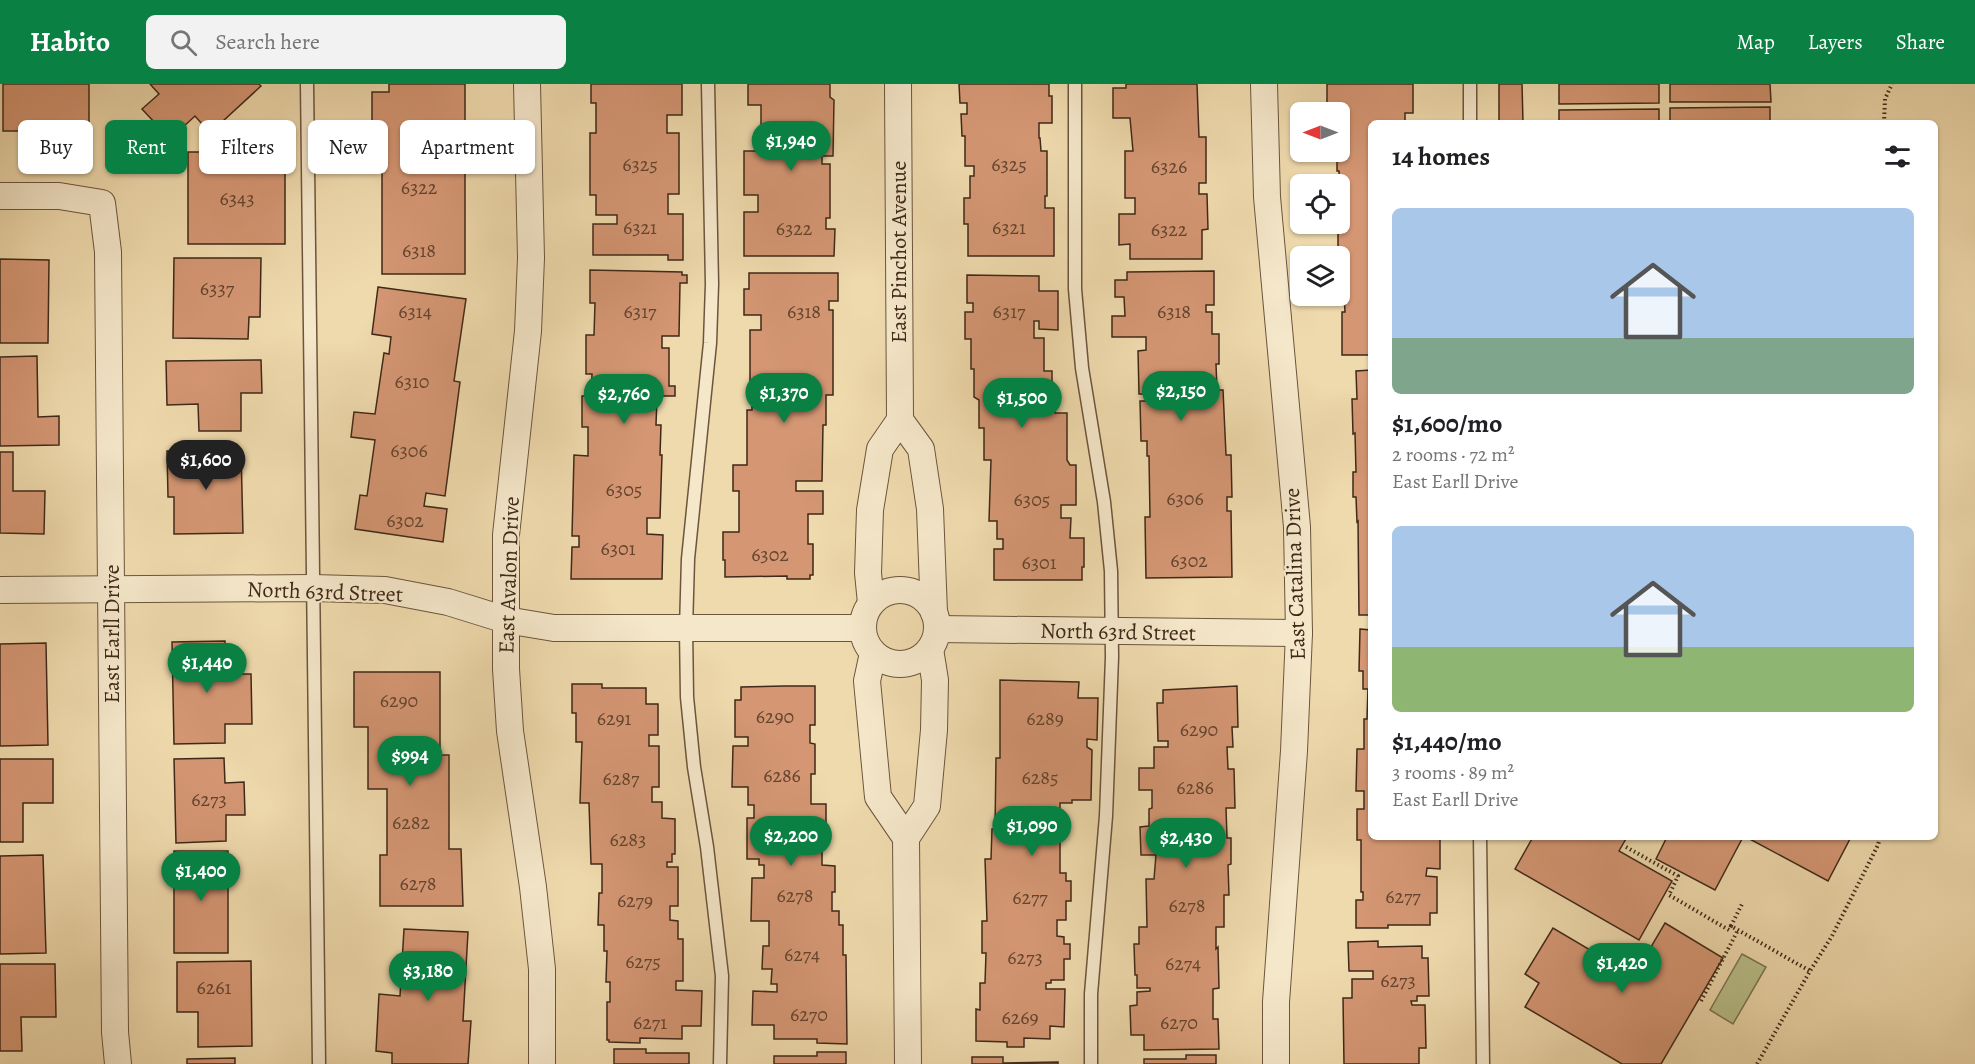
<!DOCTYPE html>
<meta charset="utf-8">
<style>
body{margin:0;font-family:Alegreya,serif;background:#f2f2f2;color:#202124;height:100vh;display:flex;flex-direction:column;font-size:22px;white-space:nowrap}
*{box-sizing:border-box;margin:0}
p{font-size:20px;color:#757577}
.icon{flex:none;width:33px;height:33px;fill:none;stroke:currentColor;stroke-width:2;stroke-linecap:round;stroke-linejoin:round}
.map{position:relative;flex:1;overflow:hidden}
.panel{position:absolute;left:1368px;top:36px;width:570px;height:720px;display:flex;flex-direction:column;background:#fff;border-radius:9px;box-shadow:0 2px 4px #0004}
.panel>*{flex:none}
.guide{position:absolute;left:18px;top:36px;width:570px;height:54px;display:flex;gap:12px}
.needle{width:39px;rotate:270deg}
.buttons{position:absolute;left:1290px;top:18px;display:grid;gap:12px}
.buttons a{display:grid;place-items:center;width:60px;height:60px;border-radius:9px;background:#fff;box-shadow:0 2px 4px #0004;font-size:30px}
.price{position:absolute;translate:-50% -51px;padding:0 14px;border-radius:21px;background:#0b8043;color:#fff;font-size:20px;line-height:39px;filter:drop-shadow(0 2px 3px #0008)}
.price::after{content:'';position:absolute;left:50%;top:36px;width:18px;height:14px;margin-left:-9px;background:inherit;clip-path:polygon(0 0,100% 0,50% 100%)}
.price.current{background:#222;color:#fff}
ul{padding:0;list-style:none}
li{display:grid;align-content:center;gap:12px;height:318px;padding:0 24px}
li span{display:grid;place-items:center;height:186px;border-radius:9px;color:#555}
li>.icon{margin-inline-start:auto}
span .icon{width:108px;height:108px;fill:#fffc;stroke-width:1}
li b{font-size:26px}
h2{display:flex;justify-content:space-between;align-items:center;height:72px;padding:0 24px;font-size:26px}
.tag{padding:0 21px;border-radius:9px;background:#fff;box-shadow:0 2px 4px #0004;font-size:21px;line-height:54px}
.tag.current{background:#0b8043;color:#fff}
header{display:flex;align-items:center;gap:36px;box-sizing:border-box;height:84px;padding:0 30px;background:#0b8043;color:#fff}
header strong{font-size:28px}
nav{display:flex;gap:33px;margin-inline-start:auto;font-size:21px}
.search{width:420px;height:54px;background:#f2f2f2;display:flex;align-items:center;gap:15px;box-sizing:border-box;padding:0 21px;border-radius:9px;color:#757577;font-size:22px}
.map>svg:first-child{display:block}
.green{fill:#b9c08a;stroke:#7c7451;stroke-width:1.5}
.building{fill:#d49673;stroke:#3f2918;stroke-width:1.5}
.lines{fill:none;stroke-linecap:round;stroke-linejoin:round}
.service-casing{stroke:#6b553d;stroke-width:15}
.minor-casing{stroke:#6b553d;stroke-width:28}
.path{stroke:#3f2918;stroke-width:4;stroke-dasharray:1.5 3;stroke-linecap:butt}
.service{stroke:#f5e7ca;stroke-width:12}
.minor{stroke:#f5e7ca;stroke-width:26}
.labels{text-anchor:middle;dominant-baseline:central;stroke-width:4.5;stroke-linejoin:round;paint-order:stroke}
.number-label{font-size:20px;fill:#64442f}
.street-label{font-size:22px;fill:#3f2918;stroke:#f5e7ca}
</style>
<header>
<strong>Habito</strong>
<div class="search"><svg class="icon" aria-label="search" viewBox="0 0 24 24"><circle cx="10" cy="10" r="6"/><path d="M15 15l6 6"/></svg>Search here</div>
<nav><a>Map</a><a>Layers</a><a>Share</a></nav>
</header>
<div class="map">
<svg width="1975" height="980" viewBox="0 0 1975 980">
<rect width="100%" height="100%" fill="#efdaad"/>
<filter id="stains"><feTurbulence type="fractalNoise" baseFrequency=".00333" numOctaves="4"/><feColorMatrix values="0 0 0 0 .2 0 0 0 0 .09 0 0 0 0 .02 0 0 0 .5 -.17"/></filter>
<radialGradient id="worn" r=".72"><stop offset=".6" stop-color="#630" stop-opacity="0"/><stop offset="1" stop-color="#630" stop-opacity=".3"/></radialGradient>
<!-- green -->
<path class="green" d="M1742 870 1766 883 1733 940 1710 926Z"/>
<!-- building -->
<g class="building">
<path d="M3 0H89V39L35 38V47H3Z"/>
<path d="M150 0H259L261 2 210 49 195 32 170 55 142 25 159 10Z"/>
<path d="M389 0H465V190H382V70H372V8H389Z"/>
<path d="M591 0H682V31H667V49H679V110H668V130H683V176H668V171H593V140H617V131H596V111H590V49H596V19H591Z"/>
<path d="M748 0H830V13L834 16 833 72H822V80H830V134H826V145H835L834 172H744V128H758V111H744V67H761V21H748Z"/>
<path d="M959 0H1049V12H1052V39H1039V54H1040L1041 67H1047V112H1045V124H1054V172H968V140H964V114H970V92H974V82H965V52H962L961 30H967V19H960Z"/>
<path d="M1126 0H1197L1199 53H1206V99H1199V110H1207L1208 145 1202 146V175H1130V160L1119 161V130H1135V114H1125V67H1133L1130 34H1113V4H1126Z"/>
<path d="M1327 0H1413V29H1405V39H1371V271H1342V228H1345L1344 211H1340V172H1336V170H1338V149H1343V131H1340L1339 87H1337V69H1334V68H1340V28H1327Z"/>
<path d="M1499 0H1522L1523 39H1499Z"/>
<path d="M1559 0H1659V19L1559 20Z"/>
<path d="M1670 0H1770L1771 18H1670Z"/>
<path d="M1770 23V39H1670V24Z"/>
<path d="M1659 25V39H1559V26Z"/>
<rect x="188" y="68" width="97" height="92"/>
<path d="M174 174H261L260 233H249L248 255 173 254Z"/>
<path d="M0 175 49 176 48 259H0Z"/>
<path d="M590 186 682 188V191H687V199H680L679 252H662V264H669V302H675V312H657L656 341H661L660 371H662L660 434H647V450L663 451 662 495H571L572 463H579V452H572L574 371 588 372V343H582V312H591L592 290H586V251H594L595 219H590Z"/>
<path d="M1214 187V221H1206V228H1212V250H1219V280H1216L1217 306H1223L1226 371H1231L1232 413H1227V427H1231L1232 493 1146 494 1145 433H1150L1149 372H1147V357H1141L1140 317H1147V310H1139L1138 267 1146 266V253H1112V232H1125L1124 213H1115V196H1127V188Z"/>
<path d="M749 189H838V217H829V226H833V311H826V341H823L822 397H796V407H823V430H808V460H813V491H810V495H787V492L725 493V476H723V448H739V407H733V381H747V326H752V308H756V297H750V246H761V231H744V205H749Z"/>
<path d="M967 191 1039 192V207H1058V246L1039 245V237H1034V254H1044V287H1052V316H1055V329H1067V376L1070 381H1076V421H1061V434H1071L1070 454H1084V483H1082V496H994V465H1003V455H997V437H989L991 376H984V344H979V316L974 313V285H971V255H965V228H973V219H967Z"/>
<path d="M378 203 466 215 454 297 460 298 445 412 426 409 424 422 447 425 443 458 355 445 360 411 367 412 375 356 351 353 354 328 375 330 384 269 389 270 391 253 372 250Z"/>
<path d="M37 272 38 333 59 332V361L0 362V273Z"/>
<path d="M261 276 262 309H241V347H199L198 320 167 321 166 277Z"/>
<path d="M1371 286V531H1359L1358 437 1357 438 1356 413H1353V388H1356L1355 349 1353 350 1352 315H1357L1356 287Z"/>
<path d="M241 366 243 449 174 450V413H168L167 367Z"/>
<path d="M0 368H13V407H45L44 450 0 449Z"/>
<path d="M1360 545 1371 546V753H1440V785L1427 784 1426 792 1437 793V829H1430V841H1388V844H1356V816H1363V808H1361V756H1357V725H1364V707H1356L1357 665H1364V635H1367L1368 605H1363V587H1359Z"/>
<path d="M225 557V590H251L252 640H225V659L174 660 172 558Z"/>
<path d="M46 559 48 661 0 662V560Z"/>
<path d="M354 588H440V671H449V765H461L463 822H380V771H387V705H368V643H354Z"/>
<path d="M1000 596 1079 598 1078 614H1098L1097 656 1087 655V663L1092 666 1091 716H1072V719H1060V789H1066V797H1071V817H1066V836H1057V852L1064 853V860H1070V875H1064V896H1051V899H1046V905H1065L1064 943 1050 942V955L1024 954V963H1007V958L976 957V925L980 926V899H985L986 869H982V837H987L985 775H991L992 745H995L996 674H1000Z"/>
<path d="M572 600H602V604H646V620H658V651H649V662H659V703H652V718H662V734L675 735V770H672V778H667V783H678V822H670V836L678 837V855H683V897H676V906L702 907 701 942H682V955L640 954V959L609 958V956H607V918H610V898H606L607 867H604V841H598L599 809H602V780H591L589 719H580L582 658H576V629H572Z"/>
<path d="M785 602H815V641H810V659L815 660V690H811V720H826V749H822V781L835 782V808H832V827H839V841H843V871H846L847 960 817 959V955H774V941H752L753 907 777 908V900H771L772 885H762L763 862H769V837H751L752 794H764V781H759V775H747V734H754V721H748V703H732L733 662H748V653H735V616H741V603Z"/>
<path d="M1237 602 1238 643H1232L1233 663H1227L1228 685H1234L1235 724H1226L1227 754H1231V780L1228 781 1229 811H1224V843H1216V865L1218 863 1219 904 1213 905V935H1218L1219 965 1144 966V951H1131L1130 922 1137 921V908L1150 907V904H1137V891H1135L1134 860H1139V843H1147L1146 795H1154L1156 771H1141L1140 743 1149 742V725L1152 724V706H1139V684H1154V663H1168V657H1158L1157 619H1163V606Z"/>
<path d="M224 674 225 699 244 698 245 731H226V757L176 759 174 675Z"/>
<path d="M0 675H53V719H23V758H0Z"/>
<path d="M1533 753H1627L1619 767 1672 797 1639 856 1515 785Z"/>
<path d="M1667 753H1743L1715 806 1656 775Z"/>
<path d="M1746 753H1851L1828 797Z"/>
<rect x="174" y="767" width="54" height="102"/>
<path d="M43 771 46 869 0 870V772Z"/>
<path d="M1665 839 1723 874 1661 980H1622L1525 923 1539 899 1525 890 1553 844 1634 892Z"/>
<path d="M404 845 468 848 463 937H471L468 980H392V969L376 967 379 910 400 912Z"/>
<path d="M1378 857V863L1422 862V874H1428L1429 912H1417V917H1411L1412 921H1425L1426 964H1419V980H1344L1343 914H1352V895H1373V887H1349L1348 858Z"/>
<path d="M251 877 252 962 198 963V928H177V878Z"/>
<path d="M0 880H55L56 933H21L22 967H0Z"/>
<path d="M614 965H646V969H689V980H614Z"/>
<path d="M817 968H846V980H774V972H817Z"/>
<path d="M1186 971H1216V980H1144V975H1186Z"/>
<path d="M972 973H1003V979L1058 978V980H972Z"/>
<path d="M235 974V980H187V975Z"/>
</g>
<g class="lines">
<!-- service casing -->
<g class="service-casing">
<g id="service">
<path d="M307 0 319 980"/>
<path d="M708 0 712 200 710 259 688 475 686 545 687 613 694 683 707 763 722 892 720 980"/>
<path d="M1075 0V205L1082 284 1104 418 1111 487 1112 573 1106 732 1091 910V980"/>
<path d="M1470 0V39"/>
<path d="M1480 753 1483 980"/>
</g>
</g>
<!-- minor casing -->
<g class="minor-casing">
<g id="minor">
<path d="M527 0 531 174 528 247 506 451V585L510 647 533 803 542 885V980"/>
<path d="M1264 0 1267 113 1297 443 1299 549 1294 667 1276 918V980"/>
<path d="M0 112H59L102 119 108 168 115 948 118 980"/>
<path d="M900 336 921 365 930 425 934 529"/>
<circle cx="900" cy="543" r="37"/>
<path d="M0 506 313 504 385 506 448 518 506 536 554 544H862"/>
<path d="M871 519 868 489 870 426 880 365 900 336 898 0"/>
<path d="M937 545 1299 549"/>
<path d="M873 569 867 597 878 713 906 754"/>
<path d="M908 980 906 754 927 722 934 646 935 596 930 565"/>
</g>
</g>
<!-- path -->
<g class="path">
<path d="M1884 39 1885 15 1892 0"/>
<path d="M1626 763 1678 792 1669 811 1729 846 1731 842 1810 887"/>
<path d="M1731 842 1742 820"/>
<path d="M1701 917 1738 846"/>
<path d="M1757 980 1810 887 1832 852 1878 761 1880 753"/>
</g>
<!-- service -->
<use href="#service" class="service"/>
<!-- minor -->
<use href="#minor" class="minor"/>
</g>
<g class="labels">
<!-- number labels -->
<g class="number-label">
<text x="640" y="80">6325</text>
<text x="1009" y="80">6325</text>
<text x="1169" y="82">6326</text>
<text x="419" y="103">6322</text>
<text x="237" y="114">6343</text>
<text x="640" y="143">6321</text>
<text x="1009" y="143">6321</text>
<text x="794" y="144">6322</text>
<text x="1169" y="145">6322</text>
<text x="419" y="166">6318</text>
<text x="217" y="204">6337</text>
<text x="415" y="227">6314</text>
<text x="640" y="227">6317</text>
<text x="804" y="227">6318</text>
<text x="1009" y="227">6317</text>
<text x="1174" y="227">6318</text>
<text x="412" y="297">6310</text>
<text x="409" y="366">6306</text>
<text x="624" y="405">6305</text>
<text x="1185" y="414">6306</text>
<text x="1032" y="415">6305</text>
<text x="405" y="436">6302</text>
<text x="618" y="464">6301</text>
<text x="770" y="470">6302</text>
<text x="1189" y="476">6302</text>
<text x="1039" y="478">6301</text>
<text x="399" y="616">6290</text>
<text x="775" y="632">6290</text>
<text x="614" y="634">6291</text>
<text x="1045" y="634">6289</text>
<text x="1199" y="645">6290</text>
<text x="782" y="691">6286</text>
<text x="1040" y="693">6285</text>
<text x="621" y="694">6287</text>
<text x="1195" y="703">6286</text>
<text x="209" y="715">6273</text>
<text x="411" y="738">6282</text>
<text x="628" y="755">6283</text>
<text x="418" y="799">6278</text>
<text x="795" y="811">6278</text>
<text x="1403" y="812">6277</text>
<text x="1030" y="813">6277</text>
<text x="635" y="816">6279</text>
<text x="1187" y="821">6278</text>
<text x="802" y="870">6274</text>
<text x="1025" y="873">6273</text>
<text x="643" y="877">6275</text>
<text x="1183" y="879">6274</text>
<text x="1398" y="896">6273</text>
<text x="214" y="903">6261</text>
<text x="809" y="930">6270</text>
<text x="1020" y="933">6269</text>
<text x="650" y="938">6271</text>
<text x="1179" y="938">6270</text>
</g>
<!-- street labels -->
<g class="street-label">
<text transform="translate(899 168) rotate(-90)">East Pinchot Avenue</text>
<text transform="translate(1295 490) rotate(-92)">East Catalina Drive</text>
<text transform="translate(509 491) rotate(-88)">East Avalon Drive</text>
<text transform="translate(325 508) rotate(2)">North 63rd Street</text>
<text transform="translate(1118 548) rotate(1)">North 63rd Street</text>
<text transform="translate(112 550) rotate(-90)">East Earll Drive</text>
</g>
</g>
<rect width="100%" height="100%" filter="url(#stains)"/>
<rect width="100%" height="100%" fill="url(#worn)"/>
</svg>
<div class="buttons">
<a><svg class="needle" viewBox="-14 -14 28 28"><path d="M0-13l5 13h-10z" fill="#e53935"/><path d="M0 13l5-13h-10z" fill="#757577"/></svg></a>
<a><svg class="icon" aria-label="locate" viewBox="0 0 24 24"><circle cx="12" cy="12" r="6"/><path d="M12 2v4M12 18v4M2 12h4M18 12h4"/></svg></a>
<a><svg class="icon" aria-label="layers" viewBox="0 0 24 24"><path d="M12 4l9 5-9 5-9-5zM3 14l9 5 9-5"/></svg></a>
</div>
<b class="price" style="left:791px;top:88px">$1,940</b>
<b class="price" style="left:1181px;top:338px">$2,150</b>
<b class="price" style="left:784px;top:340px">$1,370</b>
<b class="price" style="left:624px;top:341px">$2,760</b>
<b class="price" style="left:1022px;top:345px">$1,500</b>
<b class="price current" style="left:206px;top:407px">$1,600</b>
<b class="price" style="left:207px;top:610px">$1,440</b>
<b class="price" style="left:410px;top:703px">$994</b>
<b class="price" style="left:1032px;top:773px">$1,090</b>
<b class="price" style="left:791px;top:783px">$2,200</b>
<b class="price" style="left:1186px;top:785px">$2,430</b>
<b class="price" style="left:201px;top:818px">$1,400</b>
<b class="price" style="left:1622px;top:910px">$1,420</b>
<b class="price" style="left:428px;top:918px">$3,180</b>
<div class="guide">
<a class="tag">Buy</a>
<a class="tag current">Rent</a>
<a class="tag">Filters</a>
<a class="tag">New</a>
<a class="tag">Apartment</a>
</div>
<section class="panel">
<h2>14 homes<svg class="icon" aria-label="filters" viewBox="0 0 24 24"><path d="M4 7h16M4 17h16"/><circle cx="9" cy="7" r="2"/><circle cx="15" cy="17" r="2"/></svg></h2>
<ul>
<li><span style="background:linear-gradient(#a9c7e8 70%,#7fa58c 0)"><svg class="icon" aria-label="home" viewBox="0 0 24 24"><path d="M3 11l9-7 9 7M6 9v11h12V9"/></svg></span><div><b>$1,600/mo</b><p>2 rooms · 72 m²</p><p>East Earll Drive</p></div></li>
<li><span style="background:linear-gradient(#a9c7e8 65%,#8fb573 0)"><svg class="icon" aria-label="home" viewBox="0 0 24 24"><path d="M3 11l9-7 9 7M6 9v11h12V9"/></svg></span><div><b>$1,440/mo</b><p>3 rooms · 89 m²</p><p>East Earll Drive</p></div></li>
</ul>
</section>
</div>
